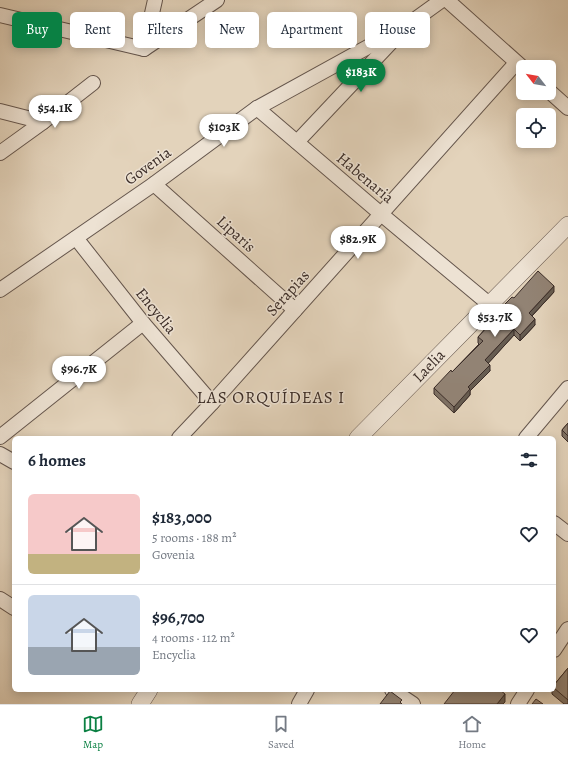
<!DOCTYPE html>
<meta charset="utf-8">
<style>
body{margin:0;font-family:Alegreya,serif;background:#f2f2f3;color:#1f2937;height:100vh;display:flex;flex-direction:column;font-size:15px;white-space:nowrap}
*{box-sizing:border-box;margin:0}
p{font-size:13px;color:#747a83}
.icon{flex:none;width:22px;height:22px;fill:none;stroke:currentColor;stroke-width:2;stroke-linecap:round;stroke-linejoin:round}
.map{position:relative;flex:1;overflow:hidden}
.panel{position:absolute;left:12px;top:436px;width:544px;height:256px;display:flex;flex-direction:column;background:#fff;border-radius:6px;box-shadow:0 2px 10px #0003}
.panel>*{flex:none}
.top-card{position:absolute;left:12px;top:12px;width:544px;height:36px;display:flex;gap:8px}
.needle{width:26px;rotate:301deg}
.controls{position:absolute;left:516px;top:60px;display:grid;gap:8px}
.controls a{display:grid;place-items:center;width:40px;height:40px;border-radius:6px;background:#fff;box-shadow:0 2px 10px #0003;font-size:20px}
.price{position:absolute;translate:-50% -34px;padding:0 9px;border-radius:14px;background:#fff;color:#222;font-size:13px;line-height:26px;filter:drop-shadow(0 1px 2px #0008)}
.price::after{content:'';position:absolute;left:50%;top:24px;width:12px;height:9px;margin-left:-6px;background:inherit;clip-path:polygon(0 0,100% 0,50% 100%)}
.price.current{background:#0b8043;color:#fff}
ul{padding:0;list-style:none}
li{display:flex;align-items:center;gap:12px;height:100px;padding:0 16px}
li+li{border-top:1px solid #e0e1e3}
li span{display:grid;place-items:center;flex:none;width:112px;height:80px;border-radius:6px;color:#555}
li>.icon{margin-inline-start:auto}
span .icon{width:48px;height:48px;fill:#fffc;stroke-width:1}
li b{font-size:17px}
h2{display:flex;justify-content:space-between;align-items:center;height:48px;padding:0 16px;font-size:17px}
.pill{padding:0 14px;border-radius:6px;background:#fff;box-shadow:0 2px 10px #0003;font-size:14px;line-height:36px}
.pill.current{background:#0b8043;color:#fff}
.dock{display:flex;justify-content:space-around;align-items:center;height:56px;border-top:1px solid #e0e1e3;background:#fff;font-size:11px;color:#747a83}
.dock a{display:grid;justify-items:center;gap:2px}
.dock .current{color:#0b8043}
.map>svg:first-child{display:block}
.lines{fill:none;stroke-linecap:round;stroke-linejoin:round}
.minor-casing{stroke:#65564d;stroke-width:16}
.tertiary-casing{stroke:#65564d;stroke-width:18}
.minor{stroke:#ede2d3;stroke-width:14}
.tertiary{stroke:#ede2d3;stroke-width:17}
.wall{fill:#7e7164;stroke:#3b2d28}
.shaded-wall{fill:#665c51;stroke:#3b2d28}
.building{fill:#928374;stroke:#3b2d28}
.labels{text-anchor:middle;dominant-baseline:central;stroke-width:3;stroke-linejoin:round;paint-order:stroke}
.street-label{font-size:16px;fill:#3b2d28;stroke:#ede2d3}
.neighbourhood-label{font-size:17px;letter-spacing:1px;fill:#3b2d28;stroke:#ede2d3}
</style>
<div class="map">
<svg width="568" height="704" viewBox="0 0 568 704">
<rect width="100%" height="100%" fill="#e3d3bb"/>
<filter id="stains"><feTurbulence type="fractalNoise" baseFrequency=".005" numOctaves="4"/><feColorMatrix values="0 0 0 0 .2 0 0 0 0 .09 0 0 0 0 .02 0 0 0 .5 -.17"/></filter>
<radialGradient id="worn" r=".72"><stop offset=".6" stop-color="#630" stop-opacity="0"/><stop offset="1" stop-color="#630" stop-opacity=".3"/></radialGradient>
<g class="lines">
<!-- minor casing -->
<g class="minor-casing">
<g id="minor">
<path d="M447 0 523 68"/>
<path d="M0 15 144 49 217 0"/>
<path d="M144 49 155 0"/>
<path d="M549 91 568 108"/>
<path d="M257 108 381 214 489 304"/>
<path d="M0 111 43 122"/>
<path d="M297 142 397 36"/>
<path d="M0 153 43 122 93 83"/>
<path d="M154 184 295 310"/>
<path d="M76 238 143 323 212 403"/>
<path d="M0 290 154 184 257 108 406 26 442 0"/>
<path d="M0 437 143 323"/>
<path d="M179 438 212 403 516 63"/>
<path d="M526 438 568 388"/>
<path d="M0 454 14 462"/>
<path d="M554 523 568 534"/>
<path d="M0 599 14 608"/>
<path d="M554 650 568 629"/>
<path d="M392 690 413 704"/>
<path d="M299 704 307 690"/>
<path d="M518 704 527 690"/>
</g>
</g>
<!-- tertiary casing -->
<g class="tertiary-casing">
<g id="tertiary">
<path d="M358 438 568 225"/>
<path d="M140 704 149 690"/>
</g>
</g>
<!-- minor -->
<use href="#minor" class="minor"/>
<!-- tertiary -->
<use href="#tertiary" class="tertiary"/>
</g>
<!-- wall -->
<g class="wall">
<path d="M554 292 532 316 535 325 520 341 514 335 488 363 490 371 470 391V395L454 413 434 394V388L452 372 479 344 478 343V337L497 316V312L514 298Z"/>
<path d="M568 423V442L562 436V430Z"/>
<path d="M568 668V704H564L552 694V690H554V685Z"/>
</g>
<!-- shaded-wall -->
<g class="shaded-wall">
<path d="M554 286V292L529 319V313Z"/>
<path d="M535 319V325L520 341V335Z"/>
<path d="M514 329V335L485 367V360Z"/>
<path d="M490 365V371L470 391V395L454 413V407L468 387Z"/>
<path d="M505 694V702L503 704H497Z"/>
</g>
<!-- building -->
<g class="building">
<path d="M538 271 554 286 529 313 535 319 520 335 514 329 485 360 490 365 468 387 470 389 454 407 434 388 451 370 452 372 483 341 478 337 499 314 497 312 512 297 514 298Z"/>
<path d="M568 423V436L562 430Z"/>
<path d="M568 668V700L554 688V685Z"/>
<path d="M455 690H500L505 694 497 704H444Z"/>
<path d="M390 691 402 700 400 702 402 704H380Z"/>
<path d="M536 699 543 704H532Z"/>
</g>
<g class="labels">
<!-- street labels -->
<g class="street-label">
<text transform="translate(148 166) rotate(-36)">Govenia</text>
<text transform="translate(365 178) rotate(40)">Habenaria</text>
<text transform="translate(236 234) rotate(42)">Liparis</text>
<text transform="translate(288 293) rotate(-48)">Serapias</text>
<text transform="translate(156 311) rotate(51)">Encyclia</text>
<text transform="translate(429 366) rotate(-46)">Laelia</text>
</g>
<!-- neighbourhood labels -->
<g class="neighbourhood-label">
<text x="271" y="397">LAS ORQUÍDEAS I</text>
</g>
</g>
<rect width="100%" height="100%" filter="url(#stains)"/>
<rect width="100%" height="100%" fill="url(#worn)"/>
</svg>
<div class="controls">
<a><svg class="needle" viewBox="-14 -14 28 28"><path d="M0-13l5 13h-10z" fill="#e53935"/><path d="M0 13l5-13h-10z" fill="#747a83"/></svg></a>
<a><svg class="icon" aria-label="locate" viewBox="0 0 24 24"><circle cx="12" cy="12" r="6"/><path d="M12 2v4M12 18v4M2 12h4M18 12h4"/></svg></a>
</div>
<b class="price current" style="left:361px;top:93px">$183K</b>
<b class="price" style="left:55px;top:129px">$54.1K</b>
<b class="price" style="left:224px;top:148px">$103K</b>
<b class="price" style="left:358px;top:260px">$82.9K</b>
<b class="price" style="left:495px;top:338px">$53.7K</b>
<b class="price" style="left:79px;top:390px">$96.7K</b>
<div class="top-card">
<a class="pill current">Buy</a>
<a class="pill">Rent</a>
<a class="pill">Filters</a>
<a class="pill">New</a>
<a class="pill">Apartment</a>
<a class="pill">House</a>
</div>
<section class="panel">
<h2>6 homes<svg class="icon" aria-label="filters" viewBox="0 0 24 24"><path d="M4 7h16M4 17h16"/><circle cx="9" cy="7" r="2"/><circle cx="15" cy="17" r="2"/></svg></h2>
<ul>
<li><span style="background:linear-gradient(#f6c9c9 75%,#c2b280 0)"><svg class="icon" aria-label="home" viewBox="0 0 24 24"><path d="M3 11l9-7 9 7M6 9v11h12V9"/></svg></span><div><b>$183,000</b><p>5 rooms · 188 m²</p><p>Govenia</p></div><svg class="icon" aria-label="heart" viewBox="0 0 24 24"><path d="M12 20l-8-8c-3-5 5-10 8-4 3-6 11-1 8 4z"/></svg></li>
<li><span style="background:linear-gradient(#c9d6e8 65%,#9aa5b1 0)"><svg class="icon" aria-label="home" viewBox="0 0 24 24"><path d="M3 11l9-7 9 7M6 9v11h12V9"/></svg></span><div><b>$96,700</b><p>4 rooms · 112 m²</p><p>Encyclia</p></div><svg class="icon" aria-label="heart" viewBox="0 0 24 24"><path d="M12 20l-8-8c-3-5 5-10 8-4 3-6 11-1 8 4z"/></svg></li>
</ul>
</section>
</div>
<nav class="dock">
<a class="current"><svg class="icon" aria-label="map" viewBox="0 0 24 24"><path d="M3 6l6-2 6 2 6-2v14l-6 2-6-2-6 2zM9 4v14M15 6v14"/></svg>Map</a>
<a><svg class="icon" aria-label="saved" viewBox="0 0 24 24"><path d="M7 4h10v16l-5-4-5 4z"/></svg>Saved</a>
<a><svg class="icon" aria-label="home" viewBox="0 0 24 24"><path d="M3 11l9-7 9 7M6 9v11h12V9"/></svg>Home</a>
</nav>
